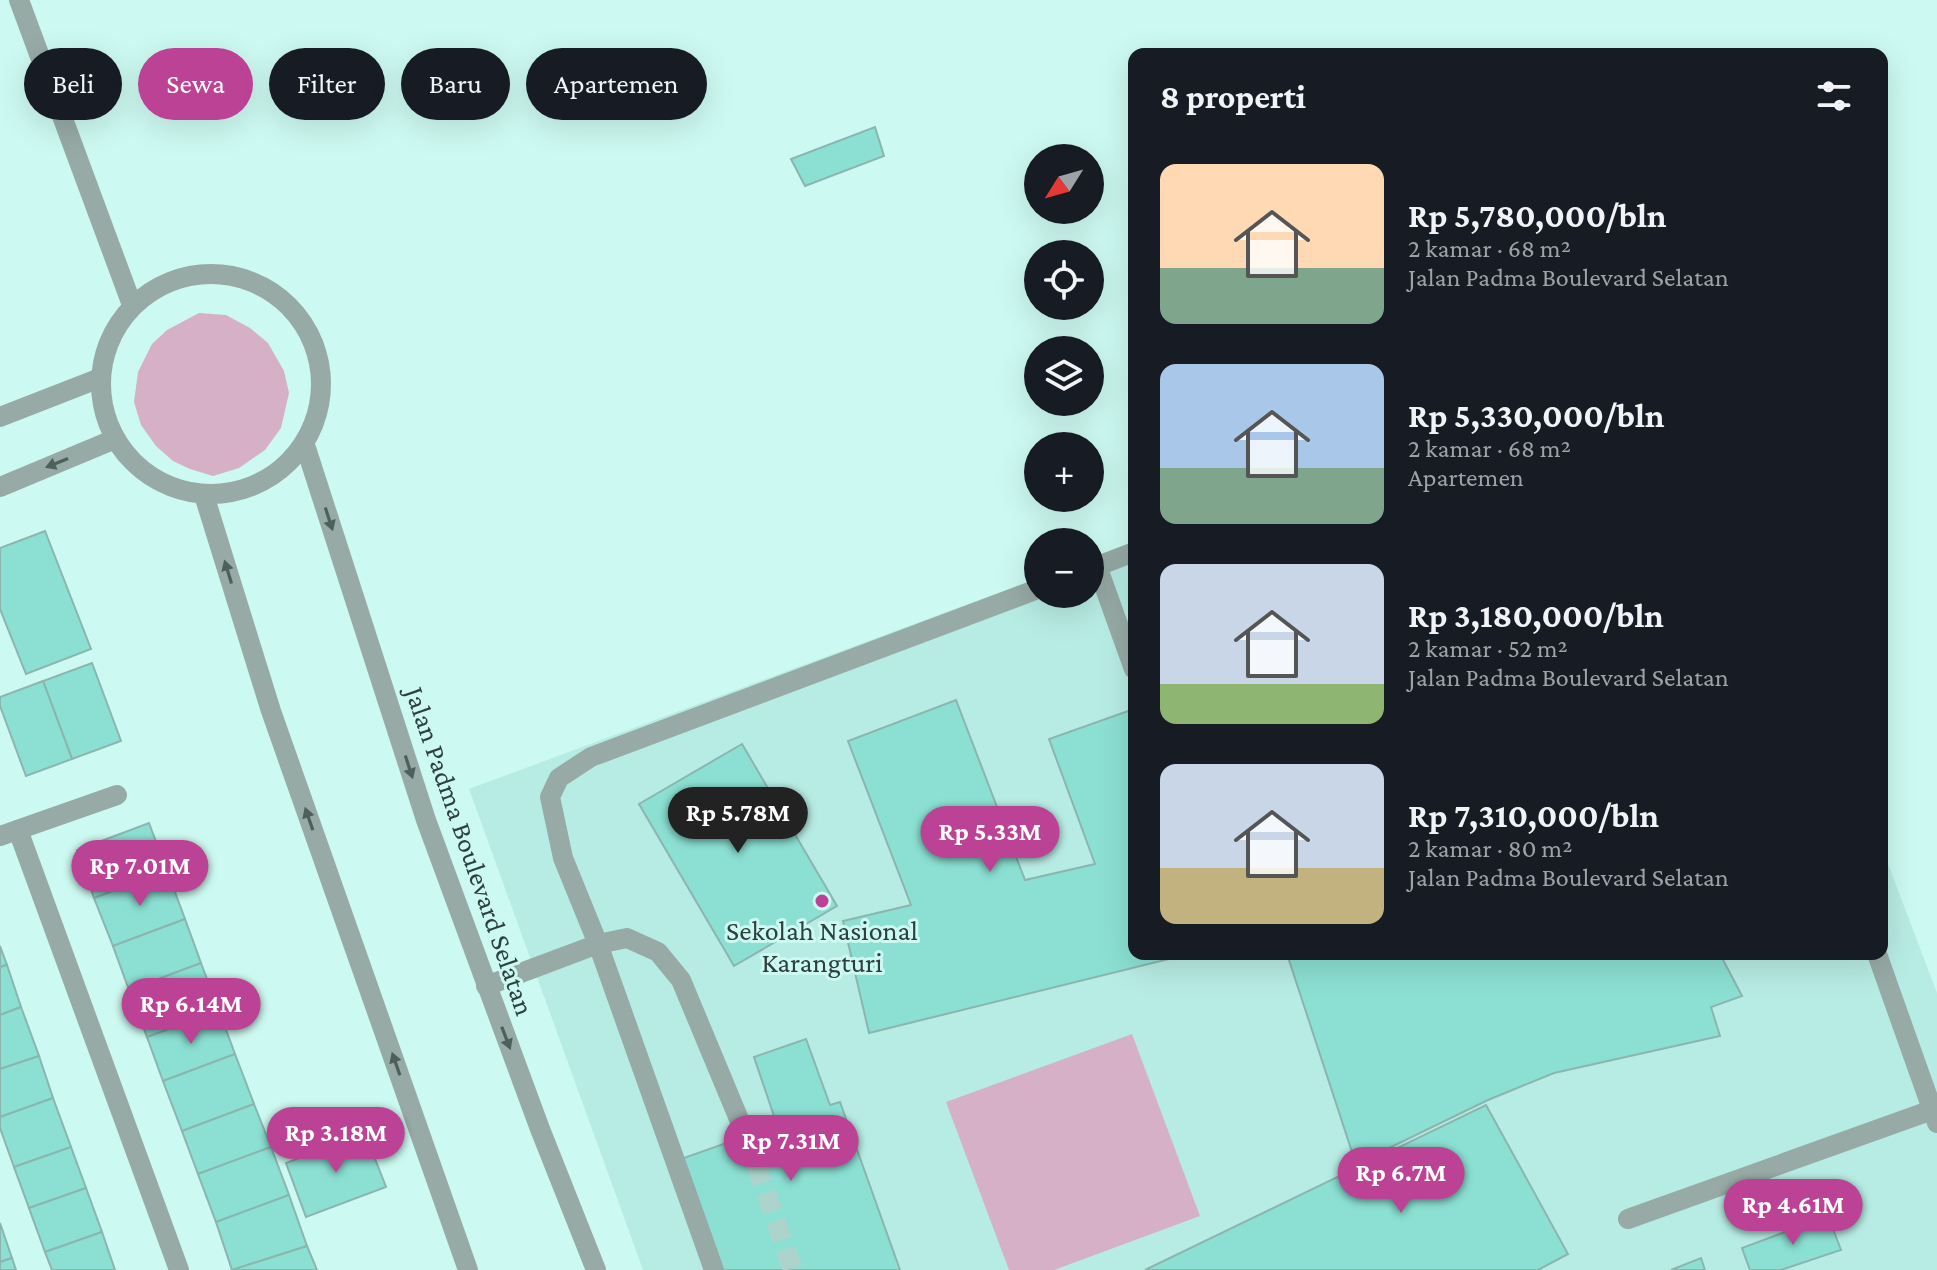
<!DOCTYPE html>
<html lang="id">
<meta charset="utf-8">
<style>
body{margin:0;font-family:"Crimson Pro",serif;background:#20242c;color:#f1f3f6;height:100vh;display:flex;flex-direction:column;font-size:30px;white-space:nowrap}
*{box-sizing:border-box;margin:0}
p{font-size:26px;color:#9ea1a6}
.icon{flex:none;width:44px;height:44px;fill:none;stroke:currentColor;stroke-width:2;stroke-linecap:round;stroke-linejoin:round}
.map{position:relative;flex:1;overflow:hidden}
.sheet{position:absolute;left:1128px;top:48px;width:760px;height:912px;display:flex;flex-direction:column;background:#171b24;border-radius:16px;box-shadow:0 8px 32px #0002}
.sheet>*{flex:none}
.hud{position:absolute;left:24px;top:48px;width:760px;height:72px;display:flex;gap:16px}
.needle{width:52px;rotate:233deg}
.buttons{position:absolute;left:1024px;top:144px;display:grid;gap:16px}
.buttons a{display:grid;place-items:center;width:80px;height:80px;border-radius:50%;background:#171b24;box-shadow:0 8px 32px #0002;font-size:40px}
.price{position:absolute;translate:-50% -68px;padding:0 18px;border-radius:28px;background:#bc4295;color:#fff;font-size:26px;line-height:52px;filter:drop-shadow(0 2px 4px #0008)}
.price::after{content:'';position:absolute;left:50%;top:48px;width:24px;height:18px;margin-left:-12px;background:inherit;clip-path:polygon(0 0,100% 0,50% 100%)}
.price.active{background:#222;color:#fff}
ul{padding:0;list-style:none}
li{display:flex;align-items:center;gap:24px;height:200px;padding:0 32px}
li span{display:grid;place-items:center;flex:none;width:224px;height:160px;border-radius:16px;color:#555}
li>.icon{margin-inline-start:auto}
span .icon{width:96px;height:96px;fill:#fffc;stroke-width:1}
li b{font-size:34px}
h2{display:flex;justify-content:space-between;align-items:center;height:96px;padding:0 32px;font-size:34px}
.chip{padding:0 28px;border-radius:36px;background:#171b24;box-shadow:0 8px 32px #0002;font-size:28px;line-height:72px}
.chip.active{background:#bc4295;color:#fff}
.map>svg:first-child{display:block}
.built{fill:#b7ece4}
.green{fill:#d6b0c6}
.building{fill:#8be0d3;stroke:#8bb5ae;stroke-width:2}
.lines{fill:none;stroke-linecap:round;stroke-linejoin:round}
.minor-tunnel{stroke:#acd4cd;stroke-width:20;stroke-dasharray:20 10;stroke-linecap:butt}
.minor{stroke:#97aaa6;stroke-width:20}
.oneway{fill:#4e605c}
.poi-dot{fill:#bc4295;stroke:#ccf9f1;stroke-width:3}
.labels{text-anchor:middle;dominant-baseline:central;stroke-width:6;stroke-linejoin:round;paint-order:stroke}
.street-label{font-size:28px;fill:#2e403d;stroke:#ccf9f1}
.poi-label{font-size:28px;fill:#2e403d;stroke:#ccf9f1}
</style>
<div class="map">
<svg width="1937" height="1270" viewBox="0 0 1937 1270">
<rect width="100%" height="100%" fill="#ccf9f1"/>
<!-- built -->
<path class="built" d="M1134 542V954H1882V848L1937 993V1270H643L469 789 1038 578V594H1090V558Z"/>
<!-- green -->
<g class="green">
<path d="M199 313 226 315 250 328 268 343 284 371 289 393 281 428 265 450 239 468 213 476 190 469 173 461 156 446 141 425 134 402 138 372 152 344 167 330Z"/>
<path d="M1132 1034 1200 1216 1054 1270H1009L946 1102Z"/>
</g>
<!-- building -->
<g class="building">
<path d="M875 127 884 156 805 186 791 159Z"/>
<path d="M45 531 91 649 26 674 0 609V548Z"/>
<path d="M92 663 121 741 72 759 43 681Z"/>
<path d="M43 681 72 759 26 776 0 706V697Z"/>
<path d="M956 700 1025 880 1095 864 1049 739 1134 709V954H1189L869 1033 843 921 911 905 848 741Z"/>
<path d="M742 744 837 906 734 966 639 804Z"/>
<path d="M149 823 167 871 94 898 77 850Z"/>
<path d="M167 871 185 919 113 946 94 898Z"/>
<path d="M185 919 201 963 129 990 113 946Z"/>
<path d="M0 946 7 965 0 967Z"/>
<path d="M1287 954H1720L1742 996 1711 1007 1720 1036 1554 1073 1488 1100 1356 1164Z"/>
<path d="M201 963 219 1011 147 1037 129 990Z"/>
<path d="M7 965 21 1007 0 1015V967Z"/>
<path d="M21 1007 39 1056 0 1069V1015Z"/>
<path d="M219 1011 235 1054 163 1081 147 1037Z"/>
<path d="M806 1039 830 1105 840 1102 900 1270H721L681 1159 777 1125 754 1057Z"/>
<path d="M235 1054 254 1104 182 1131 163 1081Z"/>
<path d="M39 1056 53 1098 0 1117V1069Z"/>
<path d="M53 1098 71 1147 14 1167 0 1128V1117Z"/>
<path d="M254 1104 271 1147 198 1174 182 1131Z"/>
<path d="M1486 1105 1568 1254 1538 1270H1145Z"/>
<path d="M365 1133 386 1187 306 1217 286 1163Z"/>
<path d="M71 1147 86 1188 29 1208 14 1167Z"/>
<path d="M271 1147 289 1195 216 1222 198 1174Z"/>
<path d="M86 1188 102 1232 45 1252 29 1208Z"/>
<path d="M289 1195 307 1246 232 1270 216 1222Z"/>
<path d="M1828 1216 1841 1250 1781 1270H1750L1742 1248Z"/>
<path d="M0 1223 12 1258 0 1262Z"/>
<path d="M102 1232 115 1270H52L45 1252Z"/>
<path d="M307 1246 317 1270H232Z"/>
<path d="M12 1258 16 1270H0V1262Z"/>
<path d="M1701 1258 1705 1270H1671Z"/>
</g>
<g class="lines">
<!-- minor-tunnel -->
<path class="minor-tunnel" d="M746 1136 793 1270"/>
<!-- minor -->
<g class="minor">
<path d="M19 0 132 305"/>
<circle cx="211" cy="384" r="110"/>
<path d="M0 417 100 378"/>
<path d="M305 445 426 820 540 1129 596 1270"/>
<path d="M0 487 115 439"/>
<path d="M204 495 271 711 468 1270"/>
<path d="M1097 566 1134 669"/>
<path d="M1090 569 1134 552"/>
<path d="M18 830 179 1270"/>
<path d="M0 836 117 795"/>
<path d="M1877 954 1937 1123"/>
<path d="M486 986 598 944 627 938 658 952 681 980 746 1136"/>
<path d="M1628 1219 1932 1110"/>
<path d="M714 1270 598 944 563 858 550 797 559 778 591 757 1038 589"/>
</g>
</g>
<!-- one-way arrows -->
<defs><path id="oneway-solid" d="M-6-.8H1V-3.2L6.5 0L1 3.2V.8H-6Z" transform="scale(2)"/></defs>
<g class="oneway">
<use href="#oneway-solid" transform="translate(57 463) rotate(158)"/>
<use href="#oneway-solid" transform="translate(329 519) rotate(72)"/>
<use href="#oneway-solid" transform="translate(228 572) rotate(-107)"/>
<use href="#oneway-solid" transform="translate(409 767) rotate(72)"/>
<use href="#oneway-solid" transform="translate(309 819) rotate(-109)"/>
<use href="#oneway-solid" transform="translate(506 1038) rotate(69)"/>
<use href="#oneway-solid" transform="translate(396 1064) rotate(-109)"/>
</g>
<!-- markers -->
<circle class="poi-dot" cx="822" cy="901" r="8"/>
<g class="labels">
<!-- street labels -->
<g class="street-label">
<text transform="translate(470 851) rotate(71)">Jalan Padma Boulevard Selatan</text>
</g>
<!-- poi labels -->
<g class="poi-label">
<text x="822" y="930">Sekolah Nasional<tspan x="822" dy="32">Karangturi</tspan></text>
</g>
</g>
</svg>
<div class="buttons">
<a><svg class="needle" viewBox="-14 -14 28 28"><path d="M0-13l5 13h-10z" fill="#e53935"/><path d="M0 13l5-13h-10z" fill="#9ea1a6"/></svg></a>
<a><svg class="icon" aria-label="locate" viewBox="0 0 24 24"><circle cx="12" cy="12" r="6"/><path d="M12 2v4M12 18v4M2 12h4M18 12h4"/></svg></a>
<a><svg class="icon" aria-label="layers" viewBox="0 0 24 24"><path d="M12 4l9 5-9 5-9-5zM3 14l9 5 9-5"/></svg></a>
<a>+</a>
<a>−</a>
</div>
<b class="price active" style="left:738px;top:855px">Rp 5.78M</b>
<b class="price" style="left:990px;top:874px">Rp 5.33M</b>
<b class="price" style="left:140px;top:908px">Rp 7.01M</b>
<b class="price" style="left:191px;top:1046px">Rp 6.14M</b>
<b class="price" style="left:336px;top:1175px">Rp 3.18M</b>
<b class="price" style="left:791px;top:1183px">Rp 7.31M</b>
<b class="price" style="left:1401px;top:1215px">Rp 6.7M</b>
<b class="price" style="left:1793px;top:1247px">Rp 4.61M</b>
<div class="hud">
<a class="chip">Beli</a>
<a class="chip active">Sewa</a>
<a class="chip">Filter</a>
<a class="chip">Baru</a>
<a class="chip">Apartemen</a>
</div>
<section class="sheet">
<h2>8 properti<svg class="icon" aria-label="filters" viewBox="0 0 24 24"><path d="M4 7h16M4 17h16"/><circle cx="9" cy="7" r="2"/><circle cx="15" cy="17" r="2"/></svg></h2>
<ul>
<li><span style="background:linear-gradient(#ffd9b3 65%,#7fa58c 0)"><svg class="icon" aria-label="home" viewBox="0 0 24 24"><path d="M3 11l9-7 9 7M6 9v11h12V9"/></svg></span><div><b>Rp 5,780,000/bln</b><p>2 kamar · 68 m²</p><p>Jalan Padma Boulevard Selatan</p></div></li>
<li><span style="background:linear-gradient(#a9c7e8 65%,#7fa58c 0)"><svg class="icon" aria-label="home" viewBox="0 0 24 24"><path d="M3 11l9-7 9 7M6 9v11h12V9"/></svg></span><div><b>Rp 5,330,000/bln</b><p>2 kamar · 68 m²</p><p>Apartemen</p></div></li>
<li><span style="background:linear-gradient(#c9d6e8 75%,#8fb573 0)"><svg class="icon" aria-label="home" viewBox="0 0 24 24"><path d="M3 11l9-7 9 7M6 9v11h12V9"/></svg></span><div><b>Rp 3,180,000/bln</b><p>2 kamar · 52 m²</p><p>Jalan Padma Boulevard Selatan</p></div></li>
<li><span style="background:linear-gradient(#c9d6e8 65%,#c2b280 0)"><svg class="icon" aria-label="home" viewBox="0 0 24 24"><path d="M3 11l9-7 9 7M6 9v11h12V9"/></svg></span><div><b>Rp 7,310,000/bln</b><p>2 kamar · 80 m²</p><p>Jalan Padma Boulevard Selatan</p></div></li>
</ul>
</section>
</div>
